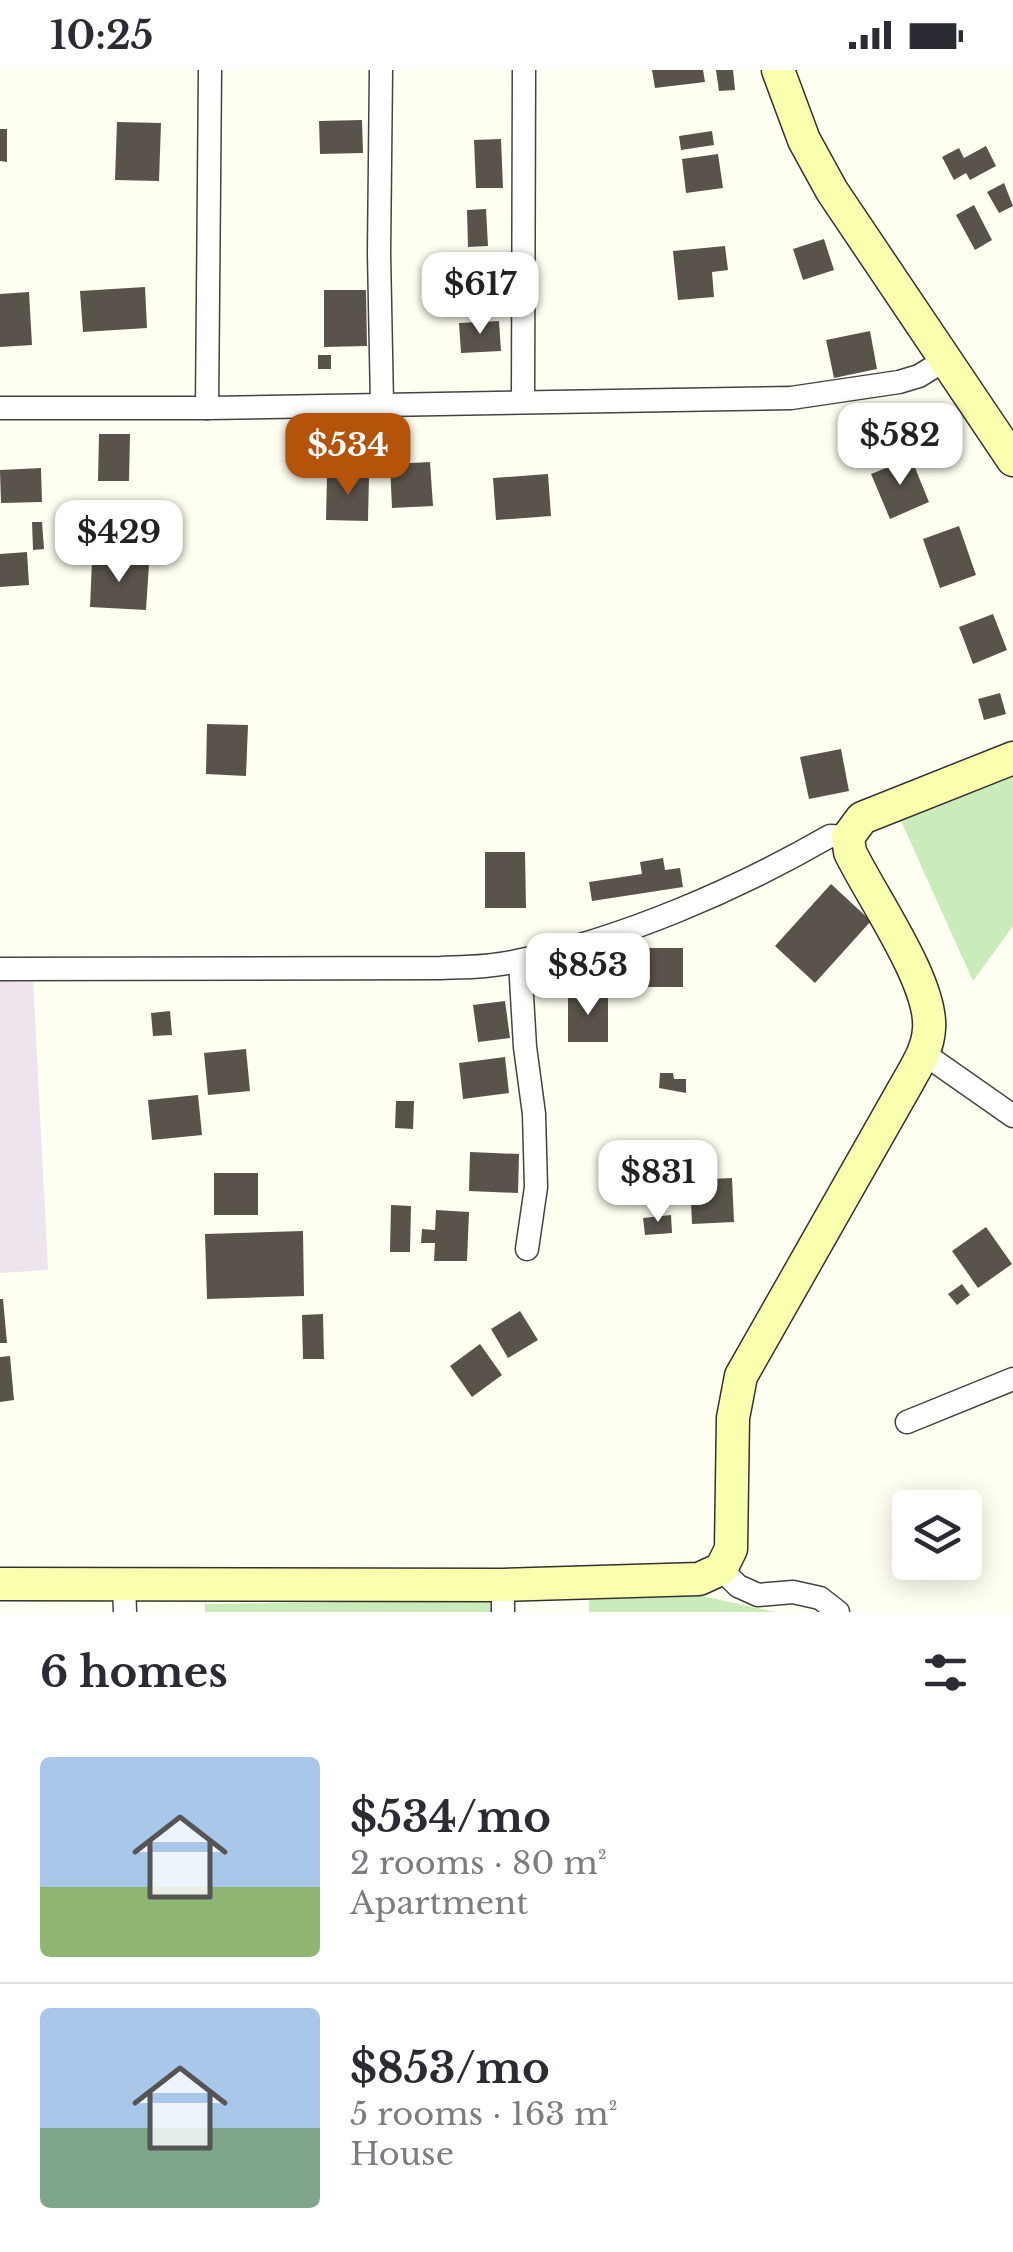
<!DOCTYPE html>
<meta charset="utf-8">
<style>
body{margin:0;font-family:"Libre Baskerville",serif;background:#f7f7f7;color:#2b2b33;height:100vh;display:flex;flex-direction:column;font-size:38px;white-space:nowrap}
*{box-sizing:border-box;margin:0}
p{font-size:32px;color:#7c7c81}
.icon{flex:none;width:55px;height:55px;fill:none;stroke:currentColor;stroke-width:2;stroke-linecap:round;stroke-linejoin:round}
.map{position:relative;height:1542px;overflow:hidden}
.side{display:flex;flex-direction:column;background:#fff;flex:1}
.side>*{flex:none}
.buttons{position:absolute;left:892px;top:1420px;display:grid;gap:20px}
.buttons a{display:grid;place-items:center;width:90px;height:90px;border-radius:10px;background:#fff;box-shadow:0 5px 25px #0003;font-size:50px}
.price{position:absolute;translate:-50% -85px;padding:0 22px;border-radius:20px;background:#fff;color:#222;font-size:32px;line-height:65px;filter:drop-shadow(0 2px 5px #0008)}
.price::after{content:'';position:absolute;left:50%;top:60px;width:30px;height:22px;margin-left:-15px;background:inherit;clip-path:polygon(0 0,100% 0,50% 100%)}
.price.active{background:#b45309;color:#fff}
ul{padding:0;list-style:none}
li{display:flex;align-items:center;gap:30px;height:250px;padding:0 40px}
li+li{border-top:2px solid #e1e1e2}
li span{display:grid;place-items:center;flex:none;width:280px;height:200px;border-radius:10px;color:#555}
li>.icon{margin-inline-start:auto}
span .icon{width:120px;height:120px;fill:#fffc;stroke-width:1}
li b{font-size:42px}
h2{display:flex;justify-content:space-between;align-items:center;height:120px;padding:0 40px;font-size:42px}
.status{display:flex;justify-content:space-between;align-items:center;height:70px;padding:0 50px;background:#fff;direction:ltr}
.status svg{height:28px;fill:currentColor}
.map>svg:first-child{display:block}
.industrial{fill:#eee4ed}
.green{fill:#caebba}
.building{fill:#59534b}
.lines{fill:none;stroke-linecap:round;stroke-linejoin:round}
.street-casing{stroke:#434343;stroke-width:25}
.secondary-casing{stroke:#323232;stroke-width:35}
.street{stroke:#fff;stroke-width:22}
.secondary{stroke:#f9ffad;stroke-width:32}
</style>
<div class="status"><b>10:25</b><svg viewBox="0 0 49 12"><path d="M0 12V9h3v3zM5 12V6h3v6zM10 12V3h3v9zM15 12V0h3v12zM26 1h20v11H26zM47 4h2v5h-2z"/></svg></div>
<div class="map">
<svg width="1013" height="1542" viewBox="0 0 1013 1542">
<rect width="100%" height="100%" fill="#fffff2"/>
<!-- industrial -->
<path class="industrial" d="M33 908 48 1200 0 1203V909Z"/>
<!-- green -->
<g class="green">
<path d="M1013 706V856L973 911 901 751Z"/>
<path d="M702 1526 776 1542H589V1530Z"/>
<path d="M497 1530 496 1542H205V1534Z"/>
</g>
<!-- building -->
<g class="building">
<path d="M652 0H703L705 12 655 18Z"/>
<path d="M716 0H733L735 20 719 21Z"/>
<path d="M362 50 363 83 320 84 319 51Z"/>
<path d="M117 52 161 53 159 111 115 110Z"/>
<path d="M0 59H7V92L0 91Z"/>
<path d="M712 61 714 75 681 80 679 66Z"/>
<path d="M501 69 503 118H476L474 70Z"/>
<path d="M986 76 996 96 970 110 966 103 954 110 942 87 959 78 964 88Z"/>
<path d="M718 84 723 118 686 123 682 89Z"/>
<path d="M1004 113 1013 136 999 143 987 122Z"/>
<path d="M974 135 992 170 975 180 956 145Z"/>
<path d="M486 139 488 176 468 177 467 140Z"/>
<path d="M824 169 834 200 803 210 793 179Z"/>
<path d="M725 176 728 200 712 202 714 227 678 230 673 181Z"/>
<path d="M145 217 147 258 83 262 80 221Z"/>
<path d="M324 220H366L367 276 324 277Z"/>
<path d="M29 222 32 275 0 277V224Z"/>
<path d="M499 251 501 281 461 283 459 253Z"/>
<path d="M870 261 877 299 834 308 826 270Z"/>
<rect x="318" y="285" width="13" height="14"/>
<path d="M99 364H130L129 411H98Z"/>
<path d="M911 388 929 432 890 449 871 404Z"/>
<path d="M430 392 433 436 392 438 390 394Z"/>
<path d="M41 398 42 432 1 433 0 400Z"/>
<path d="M548 404 551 446 496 450 493 408Z"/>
<path d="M327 405 369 406 368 451 326 450Z"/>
<path d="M32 452H42L44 479 33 480Z"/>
<path d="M959 456 976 505 940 518 923 469Z"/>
<path d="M27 482 29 515 0 517V484Z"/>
<path d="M92 491 149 494 146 540 90 537Z"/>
<path d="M993 544 1007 580 973 594 959 557Z"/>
<path d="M1000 623 1006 644 984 650 978 629Z"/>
<path d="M207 654 248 655 246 706 206 704Z"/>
<path d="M841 679 849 721 809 729 800 687Z"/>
<path d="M485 782H525L526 838H485Z"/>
<path d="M663 788 665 800 680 798 683 817 592 831 589 812 642 804 640 792Z"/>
<path d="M831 814 871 851 815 913 775 876Z"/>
<path d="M641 878H683V917H640Z"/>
<rect x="568" y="924" width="40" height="48"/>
<path d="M505 931 510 968 478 972 473 935Z"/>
<path d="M170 941 172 965 153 966 151 943Z"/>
<path d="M246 979 250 1021 208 1025 204 983Z"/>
<path d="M505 987 509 1023 463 1029 459 993Z"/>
<path d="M660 1003H673L674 1009H686V1023L659 1018Z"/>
<path d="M198 1025 202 1065 152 1070 148 1030Z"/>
<path d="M396 1031H414L413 1059 395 1058Z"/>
<path d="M470 1082 519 1084 518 1123 469 1121Z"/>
<rect x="214" y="1103" width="44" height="42"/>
<path d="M732 1108 734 1152 692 1154 690 1110Z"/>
<path d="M391 1135 411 1136 410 1182H390Z"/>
<path d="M436 1140 469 1142 467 1191H434L435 1173H421L422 1159 435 1160Z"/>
<path d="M671 1145 672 1163 645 1165 643 1148Z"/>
<path d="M986 1157 1012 1194 978 1218 952 1181Z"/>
<path d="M303 1161 304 1226 207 1229 205 1164Z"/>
<path d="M962 1214 970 1225 957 1235 948 1224Z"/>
<path d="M0 1229H3L7 1273H0Z"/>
<path d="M520 1241 538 1270 508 1288 491 1259Z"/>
<path d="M323 1244 324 1289H303L302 1245Z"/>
<path d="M480 1274 502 1305 472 1327 450 1296Z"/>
<path d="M10 1286 14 1330 0 1332V1287Z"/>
</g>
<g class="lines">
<!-- street casing -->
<g class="street-casing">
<g id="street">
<path d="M381 0 379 183 382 334"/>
<path d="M523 331 524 0"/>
<path d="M0 338H207L791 328 899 312 919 306 945 290"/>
<path d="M207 338 210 0"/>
<path d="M520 891 525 977 534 1044 536 1117 527 1179"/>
<path d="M0 899 441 898C466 897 492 897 517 891 623 869 736 820 830 766L848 767"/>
<path d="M923 983 1013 1046"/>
<path d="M907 1352 1013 1309"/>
<path d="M721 1499 738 1516 758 1525 793 1522 820 1528 838 1542"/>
<path d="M124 1513 125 1542"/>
<path d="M503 1542V1515"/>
</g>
</g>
<!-- secondary casing -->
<g class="secondary-casing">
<g id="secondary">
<path d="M778 0 804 70 832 121 1013 390"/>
<path d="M0 1514 503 1515 699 1509 721 1499 731 1479 733 1348 741 1306 909 1010C918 994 928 978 929 959 933 913 871 826 850 782L848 767 862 748 1013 688"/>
</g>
</g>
<!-- street -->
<use href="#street" class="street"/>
<!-- secondary -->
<use href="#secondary" class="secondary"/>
</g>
</svg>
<div class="buttons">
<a><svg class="icon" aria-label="layers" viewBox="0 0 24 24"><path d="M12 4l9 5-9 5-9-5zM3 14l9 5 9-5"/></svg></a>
</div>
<b class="price" style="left:480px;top:267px">$617</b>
<b class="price" style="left:900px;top:418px">$582</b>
<b class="price active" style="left:348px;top:428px">$534</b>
<b class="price" style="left:119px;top:515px">$429</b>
<b class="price" style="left:588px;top:948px">$853</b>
<b class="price" style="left:658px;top:1155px">$831</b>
</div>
<section class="side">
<h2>6 homes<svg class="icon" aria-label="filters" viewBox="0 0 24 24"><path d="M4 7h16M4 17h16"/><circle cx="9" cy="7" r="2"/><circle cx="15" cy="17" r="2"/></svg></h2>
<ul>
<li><span style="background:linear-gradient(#a9c7e8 65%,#8fb573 0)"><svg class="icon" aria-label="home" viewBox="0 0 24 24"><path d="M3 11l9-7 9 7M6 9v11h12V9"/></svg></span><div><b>$534/mo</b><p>2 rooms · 80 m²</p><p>Apartment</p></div></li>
<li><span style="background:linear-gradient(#a9c7e8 60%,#7fa58c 0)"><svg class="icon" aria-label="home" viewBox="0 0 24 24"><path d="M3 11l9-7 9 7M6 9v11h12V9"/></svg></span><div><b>$853/mo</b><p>5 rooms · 163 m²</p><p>House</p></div></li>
</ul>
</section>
